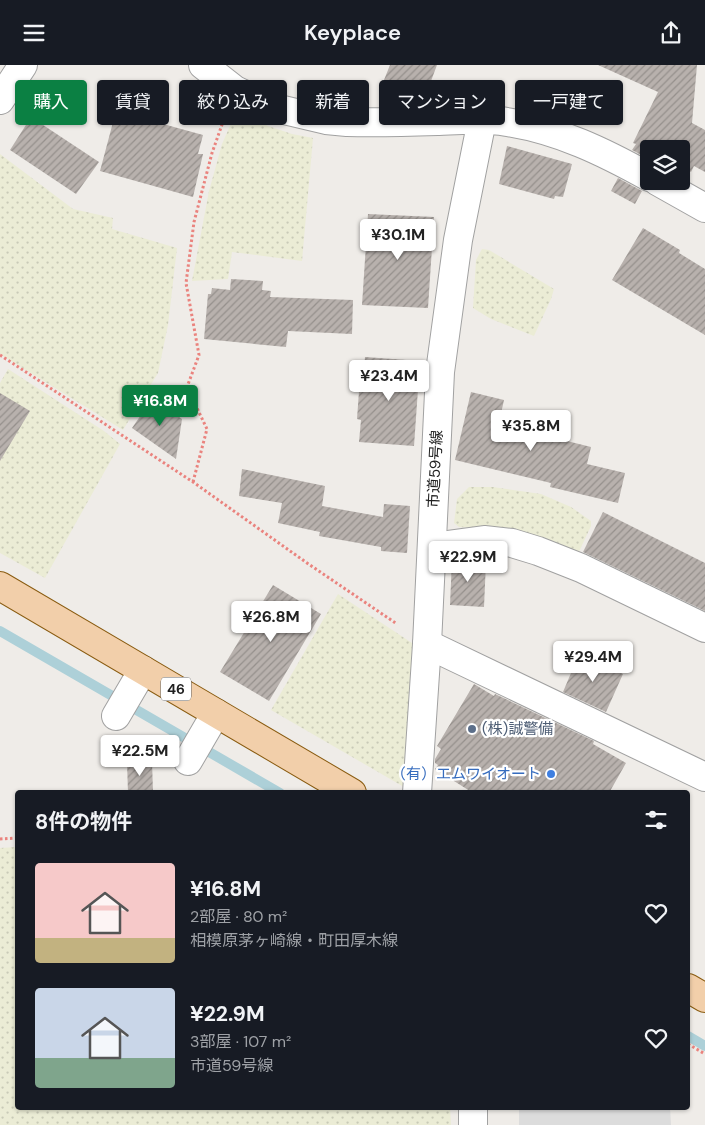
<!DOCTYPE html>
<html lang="ja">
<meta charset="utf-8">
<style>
body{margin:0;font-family:"DM Sans","Noto Sans JP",sans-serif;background:#20242c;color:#f1f3f6;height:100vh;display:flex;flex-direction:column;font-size:19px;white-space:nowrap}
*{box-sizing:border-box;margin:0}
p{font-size:16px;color:#9ea1a6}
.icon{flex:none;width:28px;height:28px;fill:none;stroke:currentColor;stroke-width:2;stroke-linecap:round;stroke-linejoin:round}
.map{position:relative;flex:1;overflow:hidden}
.panel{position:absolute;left:15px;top:725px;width:675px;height:320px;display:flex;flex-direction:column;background:#171b24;border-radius:5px;box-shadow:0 1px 4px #0004}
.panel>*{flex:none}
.top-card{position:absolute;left:15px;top:15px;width:675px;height:45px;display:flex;gap:10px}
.tools{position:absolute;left:640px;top:75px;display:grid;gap:10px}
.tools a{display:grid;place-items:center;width:50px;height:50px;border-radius:5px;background:#171b24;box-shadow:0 1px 4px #0004;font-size:25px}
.price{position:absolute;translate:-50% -42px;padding:0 11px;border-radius:5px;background:#fff;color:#222;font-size:16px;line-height:32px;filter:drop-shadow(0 1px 2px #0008)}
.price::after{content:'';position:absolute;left:50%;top:30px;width:15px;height:11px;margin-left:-8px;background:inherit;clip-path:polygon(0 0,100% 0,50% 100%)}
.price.current{background:#0b8043;color:#fff}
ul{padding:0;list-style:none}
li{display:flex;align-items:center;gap:15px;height:125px;padding:0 20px}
li span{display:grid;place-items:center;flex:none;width:140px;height:100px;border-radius:5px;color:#555}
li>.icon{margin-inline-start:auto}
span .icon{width:60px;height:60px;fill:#fffc;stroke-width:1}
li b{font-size:21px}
h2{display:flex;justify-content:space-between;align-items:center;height:60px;padding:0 20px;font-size:21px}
.chip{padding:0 18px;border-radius:5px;background:#171b24;box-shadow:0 1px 4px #0004;font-size:18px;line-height:45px}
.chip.current{background:#0b8043;color:#fff}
header{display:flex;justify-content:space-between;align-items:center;height:65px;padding:0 20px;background:#171b24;font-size:22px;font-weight:600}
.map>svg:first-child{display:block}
.farmland{fill:url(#farmland-dots)}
.parking{fill:#dcdcdc}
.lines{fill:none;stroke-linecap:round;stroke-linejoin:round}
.stream{stroke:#add0d8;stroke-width:10}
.building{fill:url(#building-hatch)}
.minor-casing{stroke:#a1a1a1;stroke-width:30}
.major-casing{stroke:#8a5c11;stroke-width:30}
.path{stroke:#ea837e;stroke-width:3;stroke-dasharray:2.5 2.5;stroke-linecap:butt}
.minor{stroke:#fff;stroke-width:28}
.major{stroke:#f2cfaa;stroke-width:28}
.service-dot{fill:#5c6f8a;stroke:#fff;stroke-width:2}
.shop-dot{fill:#3f7fe0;stroke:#fff;stroke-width:2}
.labels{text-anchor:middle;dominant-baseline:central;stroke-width:4.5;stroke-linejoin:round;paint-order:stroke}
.shield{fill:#fff;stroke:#636363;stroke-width:1}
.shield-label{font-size:14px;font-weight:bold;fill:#202020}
.street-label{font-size:15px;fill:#202020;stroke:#fff}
.service-label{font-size:15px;fill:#4e5e75;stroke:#fff;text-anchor:start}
.shop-label{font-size:15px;fill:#366cbe;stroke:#fff;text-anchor:end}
</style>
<header><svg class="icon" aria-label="menu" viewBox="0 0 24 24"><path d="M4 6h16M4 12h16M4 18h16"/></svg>Keyplace<svg class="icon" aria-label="share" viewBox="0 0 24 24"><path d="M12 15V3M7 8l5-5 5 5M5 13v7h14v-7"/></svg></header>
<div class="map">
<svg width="705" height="1060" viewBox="0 0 705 1060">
<defs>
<pattern id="farmland-dots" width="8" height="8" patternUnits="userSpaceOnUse" patternTransform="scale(1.25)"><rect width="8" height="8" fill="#ebecd5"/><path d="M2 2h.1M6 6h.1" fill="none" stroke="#c9cab7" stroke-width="1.8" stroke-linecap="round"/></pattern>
<pattern id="building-hatch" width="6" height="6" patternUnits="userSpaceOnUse" patternTransform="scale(1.25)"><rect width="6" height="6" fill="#b8b1ad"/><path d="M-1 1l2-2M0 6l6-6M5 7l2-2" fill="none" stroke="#95908c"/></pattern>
</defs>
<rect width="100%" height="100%" fill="#efece8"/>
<!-- farmland -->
<g class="farmland">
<path d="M237 45 268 61 292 69 313 73 302 196 232 187 228 214 192 216 209 126 222 79Z"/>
<path d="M0 89 73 144 113 153 112 164 177 183 168 260 158 308 123 365 0 289Z"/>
<path d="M482 184 489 185 554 224 551 234 534 271 491 254 473 243 476 195Z"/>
<path d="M8 304 104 366 120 379 45 513 0 488V318Z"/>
<path d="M469 422H493L541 429 571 442 591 456V461L576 493 484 464 459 462 454 458 457 434Z"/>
<path d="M338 529 415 580 404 722 271 645Z"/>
<path d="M17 782 18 1042H450L451 1060H0V783Z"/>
</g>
<!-- parking -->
<path class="parking" d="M519 1043H670L671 1060H519Z"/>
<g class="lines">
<!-- stream -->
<g class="stream">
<path d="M0 566 280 728"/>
<path d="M688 971 705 981"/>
</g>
</g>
<!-- building -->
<g class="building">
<path d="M390 0H437L422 40 383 41 382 20Z"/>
<path d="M598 0H697L692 58 705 65V107L694 101 691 107 681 102V84H649V94L632 85 636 79 633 78 658 27Z"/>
<path d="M116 46 203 70 198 89H203L193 132 100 106Z"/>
<path d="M31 52 99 97 76 129 10 85Z"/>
<path d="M507 81 572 99 563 132 555 131 554 134 499 119Z"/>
<path d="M618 113 642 126 635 139 611 126Z"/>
<path d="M368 149 434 152 428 243 362 240Z"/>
<path d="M643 163 680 185 679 188 705 204V270L612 215Z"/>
<path d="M231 214 263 216 262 225 271 226 270 232 353 235 352 269 288 266 286 282 204 274 208 229H211L212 223 230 225Z"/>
<path d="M365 292 420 296 414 381 359 377 361 355 357 354 359 326H362Z"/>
<path d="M471 327 504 335 500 353 561 368 559 374 591 382 587 399 625 408 618 438 550 422 551 418 455 395Z"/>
<path d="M0 328 30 346 0 396Z"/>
<path d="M152 334 182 354 176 394 132 363Z"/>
<path d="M242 404 325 421 322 441 383 452 384 439 410 441 407 488 381 486V482L319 471 320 467 278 458 282 438 239 431Z"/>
<path d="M603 447 705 498V546L583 487Z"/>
<path d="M452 495 486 497 484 542 450 540Z"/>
<path d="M273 520 321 549 269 636 220 607Z"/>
<path d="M579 589 623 609 606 647 563 627Z"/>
<path d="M474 619 494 631 495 629 594 676 593 679 626 698 609 728H473L435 704 438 700 435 698V694L441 684 437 681Z"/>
<path d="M152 696 153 728H128L127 697Z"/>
</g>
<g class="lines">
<!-- minor casing -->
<g class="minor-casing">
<g id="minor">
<path d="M203 0 235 25 271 42 326 55 347 57C378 58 408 57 439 56 462 55 485 53 507 57 559 65 604 87 649 112"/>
<path d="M0 35 23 0"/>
<path d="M657 116 705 143"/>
<path d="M432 482 484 475 512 478 538 486 581 503 705 563"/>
<path d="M427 579 705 712"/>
<path d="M116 651 143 605"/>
<path d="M188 696 216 648"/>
<path d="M417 728 427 579 440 307 458 175 482 55"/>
<path d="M473 1042V1060"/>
</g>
</g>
<!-- major casing -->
<g class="major-casing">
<g id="major">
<path d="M0 521 352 728"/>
<path d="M688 923 705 933"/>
</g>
</g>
<!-- path -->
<g class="path">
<path d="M0 290 193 417 307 498 397 559"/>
<path d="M193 417 207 364 187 322 199 290 186 218 194 157 212 88 224 54"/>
<path d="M0 774 18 773"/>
<path d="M688 979 705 989"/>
</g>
<!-- minor -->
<use href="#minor" class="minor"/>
<!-- major -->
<use href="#major" class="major"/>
</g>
<!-- markers -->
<circle class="service-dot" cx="472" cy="664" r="5"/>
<circle class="shop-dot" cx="551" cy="709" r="5"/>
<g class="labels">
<!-- shield labels -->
<rect class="shield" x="161" y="612.5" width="30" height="23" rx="4"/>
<g class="shield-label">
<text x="176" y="624">46</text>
</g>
<!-- street labels -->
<g class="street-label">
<text transform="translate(435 404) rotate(-87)">市道59号線</text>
</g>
<!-- service labels -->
<g class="service-label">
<text x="482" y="664">(株)誠警備</text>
</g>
<!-- shop labels -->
<g class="shop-label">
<text x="541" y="709">（有）エムワイオート</text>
</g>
</g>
</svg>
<div class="tools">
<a><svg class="icon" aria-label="layers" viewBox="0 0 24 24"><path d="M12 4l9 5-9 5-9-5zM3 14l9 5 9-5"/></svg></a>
</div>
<b class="price" style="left:398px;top:196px">¥30.1M</b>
<b class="price" style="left:389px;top:337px">¥23.4M</b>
<b class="price current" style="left:160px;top:362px">¥16.8M</b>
<b class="price" style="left:531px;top:387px">¥35.8M</b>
<b class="price" style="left:468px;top:518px">¥22.9M</b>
<b class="price" style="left:271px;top:578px">¥26.8M</b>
<b class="price" style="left:593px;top:618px">¥29.4M</b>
<b class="price" style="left:140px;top:712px">¥22.5M</b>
<div class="top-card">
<a class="chip current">購入</a>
<a class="chip">賃貸</a>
<a class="chip">絞り込み</a>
<a class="chip">新着</a>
<a class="chip">マンション</a>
<a class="chip">一戸建て</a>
</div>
<section class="panel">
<h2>8件の物件<svg class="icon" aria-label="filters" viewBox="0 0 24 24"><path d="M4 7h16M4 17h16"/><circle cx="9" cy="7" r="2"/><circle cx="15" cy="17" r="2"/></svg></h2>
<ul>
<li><span style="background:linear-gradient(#f6c9c9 75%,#c2b280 0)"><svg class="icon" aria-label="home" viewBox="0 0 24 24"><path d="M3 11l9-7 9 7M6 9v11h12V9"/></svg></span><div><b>¥16.8M</b><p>2部屋 · 80 m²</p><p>相模原茅ヶ崎線・町田厚木線</p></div><svg class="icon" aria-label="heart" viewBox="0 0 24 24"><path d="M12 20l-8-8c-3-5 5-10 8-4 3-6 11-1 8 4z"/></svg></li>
<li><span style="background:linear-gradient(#c9d6e8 70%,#7fa58c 0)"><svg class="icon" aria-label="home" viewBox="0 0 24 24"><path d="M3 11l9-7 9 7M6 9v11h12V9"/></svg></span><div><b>¥22.9M</b><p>3部屋 · 107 m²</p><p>市道59号線</p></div><svg class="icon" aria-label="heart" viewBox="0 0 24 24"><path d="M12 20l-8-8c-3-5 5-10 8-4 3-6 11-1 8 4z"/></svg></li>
</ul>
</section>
</div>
